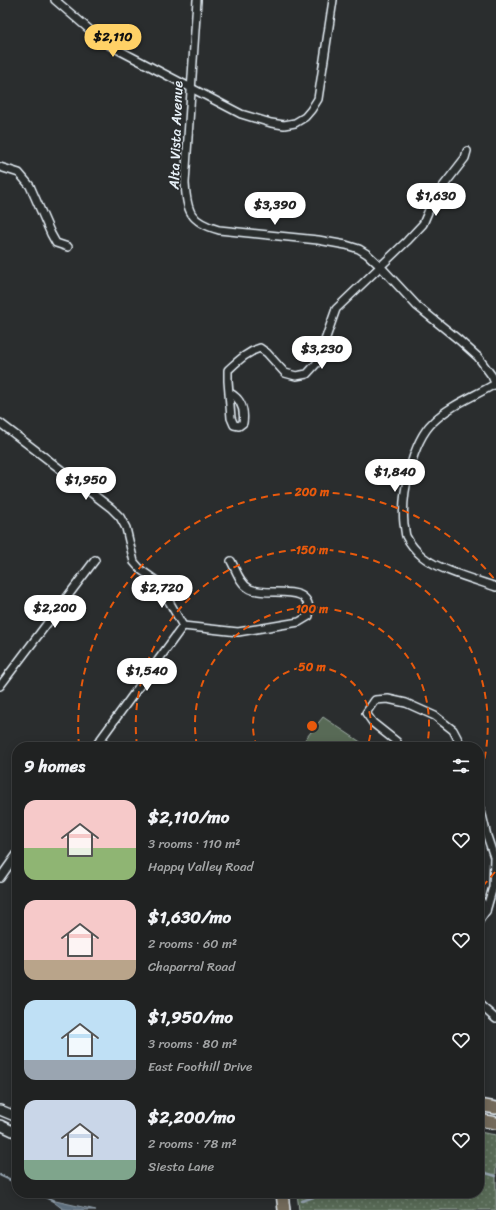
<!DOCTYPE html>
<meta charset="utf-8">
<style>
body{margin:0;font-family:Sriracha,sans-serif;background:#2d2f2f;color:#f1f3f6;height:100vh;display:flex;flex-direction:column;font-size:15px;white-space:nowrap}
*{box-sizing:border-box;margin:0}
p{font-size:13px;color:#a2a4a5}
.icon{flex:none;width:22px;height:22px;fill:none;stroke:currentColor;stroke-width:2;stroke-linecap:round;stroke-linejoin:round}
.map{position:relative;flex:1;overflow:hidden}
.panel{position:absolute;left:12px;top:742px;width:472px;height:456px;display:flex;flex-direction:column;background:#202222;border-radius:16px;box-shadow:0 2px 10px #0003,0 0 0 1px #3d3f40}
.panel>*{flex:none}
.price{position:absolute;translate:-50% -34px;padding:0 9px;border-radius:14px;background:#fff;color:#222;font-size:13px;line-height:26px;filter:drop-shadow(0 1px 2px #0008)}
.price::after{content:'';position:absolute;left:50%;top:24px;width:12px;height:9px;margin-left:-6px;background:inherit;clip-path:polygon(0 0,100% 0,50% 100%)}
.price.selected{background:#ffd166;color:#111}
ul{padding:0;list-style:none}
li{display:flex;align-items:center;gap:12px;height:100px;padding:0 12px}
li span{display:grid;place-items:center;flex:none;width:112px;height:80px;border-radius:12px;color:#555}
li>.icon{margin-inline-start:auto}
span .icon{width:48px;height:48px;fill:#fffc;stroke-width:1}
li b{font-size:17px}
h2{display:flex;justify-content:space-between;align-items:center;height:48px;padding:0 12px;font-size:17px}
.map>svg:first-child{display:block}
.park{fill:url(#park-dots);stroke:#a0aea7}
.garden{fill:#586b56;stroke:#a0aea7}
.water{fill:url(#water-ripples);stroke:#96a4b0}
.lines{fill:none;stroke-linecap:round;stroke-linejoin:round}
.stream{stroke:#96a4b0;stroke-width:2.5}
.minor-casing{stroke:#e8f1f8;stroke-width:10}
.secondary-casing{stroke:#e8f1f8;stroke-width:12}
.primary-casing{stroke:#e8f1f8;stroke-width:14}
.minor{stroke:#2a2d2e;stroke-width:7}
.secondary{stroke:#2a2d2e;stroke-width:9}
.primary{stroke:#736a5a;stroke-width:11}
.ring{fill:none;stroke:#e8590c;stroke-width:2;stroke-dasharray:7 5}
.labels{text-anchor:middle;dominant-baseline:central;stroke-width:3.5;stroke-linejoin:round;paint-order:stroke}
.street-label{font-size:14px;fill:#e8f1f8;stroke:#2a2d2e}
.centre{fill:#e8590c;stroke:#2a2d2e;stroke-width:2}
.ring-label{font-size:12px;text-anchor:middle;font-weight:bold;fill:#e8590c;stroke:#2a2d2e;stroke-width:3.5;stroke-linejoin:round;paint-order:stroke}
</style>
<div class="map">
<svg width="496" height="1210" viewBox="0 0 496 1210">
<defs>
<pattern id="park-dots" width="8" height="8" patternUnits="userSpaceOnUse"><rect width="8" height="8" fill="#586b56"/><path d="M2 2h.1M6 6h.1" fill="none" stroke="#70816f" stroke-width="1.8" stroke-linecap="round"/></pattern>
<pattern id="water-ripples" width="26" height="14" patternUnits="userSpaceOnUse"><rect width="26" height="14" fill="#607180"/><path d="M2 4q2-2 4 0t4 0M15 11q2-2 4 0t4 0" fill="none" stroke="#535c65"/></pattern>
</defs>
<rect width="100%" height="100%" fill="#2a2d2e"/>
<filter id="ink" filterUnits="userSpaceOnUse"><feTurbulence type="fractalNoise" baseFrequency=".025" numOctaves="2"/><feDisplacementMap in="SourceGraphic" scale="8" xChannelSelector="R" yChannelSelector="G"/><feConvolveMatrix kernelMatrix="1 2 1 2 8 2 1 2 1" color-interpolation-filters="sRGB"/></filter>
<g filter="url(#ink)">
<!-- park -->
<path class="park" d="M479 1132 496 1135V1210H299L297 1193H479Z"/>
<!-- garden -->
<path class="garden" d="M323 717 365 745 363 747H299Z"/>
<!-- water -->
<path class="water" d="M51 1200 96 1210H69L63 1209Z"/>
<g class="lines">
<!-- stream -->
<g class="stream">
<path d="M479 1171 496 1176"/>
<path d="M0 1175 17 1183"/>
<path d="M37 1193 54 1201"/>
<path d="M302 1201 325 1193"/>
</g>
<!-- minor casing -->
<g class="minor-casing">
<g id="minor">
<path d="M55 0 97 36 109 45 241 114 271 123 284 125 295 123 305 117 311 110 318 99 333 0"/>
<path d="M197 0 185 183C187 212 190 222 219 230L318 240 346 245 359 249 367 254 380 266 417 306 459 340 478 357 492 376 496 385"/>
<path d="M0 167 19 173 30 186 51 234 56 243 68 247"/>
<path d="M495 384C475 396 450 405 433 422 412 442 401 495 404 524 405 528 405 533 406 536 410 544 417 552 423 557 439 570 476 580 496 587"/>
<path d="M230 393C241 399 245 410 243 423L239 426 234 425 231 418 228 381V370C238 361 247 352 260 348L267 353 285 373 296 376 307 374 317 363 336 309 407 241 423 224 434 198 465 158 467 151"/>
<path d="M0 423 111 508 120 517 126 528 134 562 141 570 158 582 183 626"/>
<path d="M183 626 238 632 299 622 309 616C313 580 270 598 250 589 240 584 236 570 231 561"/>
<path d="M0 686 95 560"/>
<path d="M95 747 183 626"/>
<path d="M399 747 397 742 373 723 366 713 375 700 388 699 406 703 435 716 453 730 462 747"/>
<path d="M479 802 487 836 494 857 493 887 486 911 479 921"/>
<path d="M0 878 17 854"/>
<path d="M479 897 486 911"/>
<path d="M479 1004 496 1019"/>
</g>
</g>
<!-- secondary casing -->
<g class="secondary-casing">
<g id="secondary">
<path d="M0 1110 17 1117"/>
<path d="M0 1125 17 1133"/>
</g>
</g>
<!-- primary casing -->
<g class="primary-casing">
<g id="primary">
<path d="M479 1105 496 1108"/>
<path d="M479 1120 496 1123"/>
<path d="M282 1193 284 1210"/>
</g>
</g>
<!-- minor -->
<use href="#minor" class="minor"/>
<!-- secondary -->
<use href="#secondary" class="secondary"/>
<!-- primary -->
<use href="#primary" class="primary"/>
</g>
</g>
<!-- distance rings -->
<g class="ring">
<path d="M257 747A59 59 0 1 1 367 747"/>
<path d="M197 746A117 117 0 1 1 427 746"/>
<path d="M137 746A176 176 0 1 1 479 780"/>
<path d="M495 872A234 234 0 0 1 480 889M79 746A234 234 0 0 1 495 580"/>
</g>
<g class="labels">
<!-- street labels -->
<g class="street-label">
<text transform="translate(176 135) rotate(-88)">Alta Vista Avenue</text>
</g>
</g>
<circle cx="312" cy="726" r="6" class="centre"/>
<g class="ring-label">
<text x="312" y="496">200 m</text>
<text x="312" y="554">150 m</text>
<text x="312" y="613">100 m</text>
<text x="312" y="671">50 m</text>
</g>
</svg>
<b class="price selected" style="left:113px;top:58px">$2,110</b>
<b class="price" style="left:436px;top:217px">$1,630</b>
<b class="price" style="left:275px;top:226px">$3,390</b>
<b class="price" style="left:322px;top:370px">$3,230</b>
<b class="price" style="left:395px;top:493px">$1,840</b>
<b class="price" style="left:86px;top:501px">$1,950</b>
<b class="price" style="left:162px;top:609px">$2,720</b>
<b class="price" style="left:55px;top:629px">$2,200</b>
<b class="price" style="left:147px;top:692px">$1,540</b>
<section class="panel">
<h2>9 homes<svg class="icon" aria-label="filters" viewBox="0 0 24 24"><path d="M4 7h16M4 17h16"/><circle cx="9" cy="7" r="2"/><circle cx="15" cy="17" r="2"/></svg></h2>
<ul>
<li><span style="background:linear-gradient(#f6c9c9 60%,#8fb573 0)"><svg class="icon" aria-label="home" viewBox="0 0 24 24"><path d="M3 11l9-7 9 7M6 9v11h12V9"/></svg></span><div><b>$2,110/mo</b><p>3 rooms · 110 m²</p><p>Happy Valley Road</p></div><svg class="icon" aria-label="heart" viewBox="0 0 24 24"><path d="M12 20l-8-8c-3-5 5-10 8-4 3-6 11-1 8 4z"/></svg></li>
<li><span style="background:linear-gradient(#f6c9c9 75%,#b9a48a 0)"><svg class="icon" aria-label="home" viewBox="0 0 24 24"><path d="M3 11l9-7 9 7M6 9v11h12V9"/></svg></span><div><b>$1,630/mo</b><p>2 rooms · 60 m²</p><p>Chaparral Road</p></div><svg class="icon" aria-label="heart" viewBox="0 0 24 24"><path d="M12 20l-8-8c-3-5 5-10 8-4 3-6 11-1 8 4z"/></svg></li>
<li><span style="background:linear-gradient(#bfe0f5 75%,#9aa5b1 0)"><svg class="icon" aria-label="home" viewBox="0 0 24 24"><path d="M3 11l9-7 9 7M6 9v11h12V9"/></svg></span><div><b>$1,950/mo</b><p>3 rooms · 80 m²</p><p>East Foothill Drive</p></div><svg class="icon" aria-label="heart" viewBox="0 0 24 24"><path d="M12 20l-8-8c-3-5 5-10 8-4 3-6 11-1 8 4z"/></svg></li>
<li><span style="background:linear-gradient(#c9d6e8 75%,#7fa58c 0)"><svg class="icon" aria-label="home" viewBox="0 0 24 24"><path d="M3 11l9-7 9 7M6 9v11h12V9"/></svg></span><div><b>$2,200/mo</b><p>2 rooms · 78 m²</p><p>Siesta Lane</p></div><svg class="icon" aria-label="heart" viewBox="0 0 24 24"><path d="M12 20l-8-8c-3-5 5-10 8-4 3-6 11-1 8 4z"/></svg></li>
</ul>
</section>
</div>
